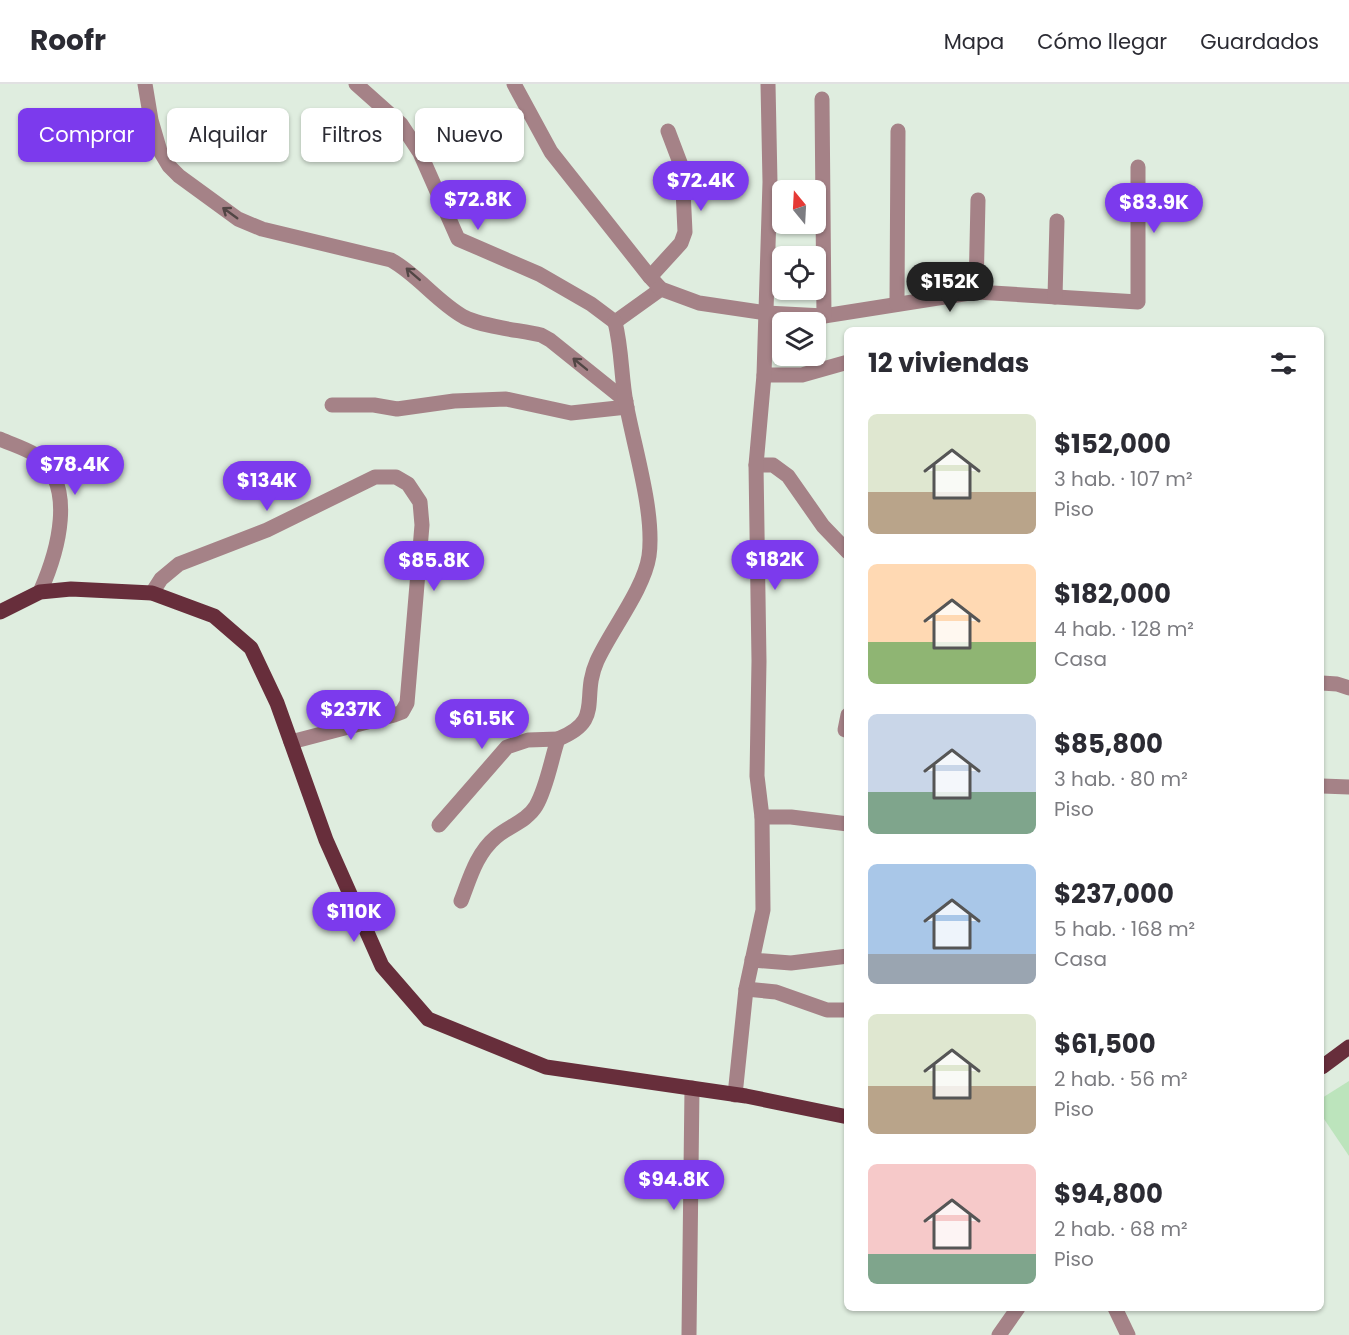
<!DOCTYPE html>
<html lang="es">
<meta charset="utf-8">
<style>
body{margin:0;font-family:Poppins,sans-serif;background:#f2f2f3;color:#2b2b33;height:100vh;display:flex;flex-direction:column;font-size:22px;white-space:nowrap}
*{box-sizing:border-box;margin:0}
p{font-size:20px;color:#7c7c81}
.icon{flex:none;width:33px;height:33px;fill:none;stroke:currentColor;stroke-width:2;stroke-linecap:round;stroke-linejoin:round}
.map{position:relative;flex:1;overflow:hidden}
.sheet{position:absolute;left:844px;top:243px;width:480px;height:984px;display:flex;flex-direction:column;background:#fff;border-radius:9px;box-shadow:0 2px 4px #0004}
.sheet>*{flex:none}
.guide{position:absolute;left:18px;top:24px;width:570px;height:54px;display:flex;gap:12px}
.needle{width:39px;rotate:342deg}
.fabs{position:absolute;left:772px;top:96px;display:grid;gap:12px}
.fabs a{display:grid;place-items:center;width:54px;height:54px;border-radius:9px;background:#fff;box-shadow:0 2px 4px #0004;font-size:30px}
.price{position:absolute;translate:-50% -51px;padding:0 14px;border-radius:21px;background:#7c3aed;color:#fff;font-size:20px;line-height:39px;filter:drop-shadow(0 2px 3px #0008)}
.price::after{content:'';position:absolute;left:50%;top:36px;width:18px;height:14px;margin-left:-9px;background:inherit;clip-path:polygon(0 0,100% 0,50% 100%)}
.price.active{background:#222;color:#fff}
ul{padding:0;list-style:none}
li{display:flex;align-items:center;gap:18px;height:150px;padding:0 24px}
li span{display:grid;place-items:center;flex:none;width:168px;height:120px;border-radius:9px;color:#555}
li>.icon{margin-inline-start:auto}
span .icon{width:72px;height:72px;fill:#fffc;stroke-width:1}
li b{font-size:26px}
h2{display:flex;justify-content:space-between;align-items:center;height:72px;padding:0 24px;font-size:26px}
.tag{padding:0 21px;border-radius:9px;background:#fff;box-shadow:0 2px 4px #0004;font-size:21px;line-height:54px}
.tag.active{background:#7c3aed;color:#fff}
header{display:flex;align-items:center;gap:36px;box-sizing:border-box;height:84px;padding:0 30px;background:#fff;border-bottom:2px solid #e1e1e2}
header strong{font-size:28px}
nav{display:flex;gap:33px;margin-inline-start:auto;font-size:21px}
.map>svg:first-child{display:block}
.green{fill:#bce4bc}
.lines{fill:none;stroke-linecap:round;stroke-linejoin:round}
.minor{stroke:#a58287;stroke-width:15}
.major{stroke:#672e3b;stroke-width:15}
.oneway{stroke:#524645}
</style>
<header>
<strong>Roofr</strong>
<nav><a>Mapa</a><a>Cómo llegar</a><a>Guardados</a></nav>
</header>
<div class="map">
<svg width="1349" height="1251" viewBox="0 0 1349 1251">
<rect width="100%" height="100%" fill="#dfeddf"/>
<!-- green -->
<path class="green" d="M1349 997V1072L1322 1032V1014Z"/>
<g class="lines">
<!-- minor -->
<g class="minor">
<path d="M145 0 151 36 160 67 169 82 179 92 238 135 262 145 391 176C418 191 437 218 464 233 483 243 519 246 541 251L550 256 626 317"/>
<path d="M356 0 401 40 420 69 458 155 539 190 591 220 615 238 661 205"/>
<path d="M514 0 551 68 650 193 661 205 699 219 766 229 824 232 976 208 1138 218V83"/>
<path d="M822 15 824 232"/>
<path d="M650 193 681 159 685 148 682 84 668 47"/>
<path d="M976 208 978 116"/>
<path d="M1055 213 1057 137"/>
<path d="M897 220 898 47"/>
<path d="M764 291H802L848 278"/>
<path d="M332 321H374L397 325 454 317 506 315 571 329 627 323"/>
<path d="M0 355C11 360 24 364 34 370 79 399 57 470 40 508"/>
<path d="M756 381H773L788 392 823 442 848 468"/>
<path d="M152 509 161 495 179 480 267 446 375 393H396L408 400 420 418 422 441 407 619 402 628 394 631 291 658"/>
<path d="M1322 599 1337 600 1349 604"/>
<path d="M845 646 848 631"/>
<path d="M1322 702 1349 703"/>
<path d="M762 733H791L848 740"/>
<path d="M439 741 507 663 528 656 558 655"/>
<path d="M461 817C470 794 476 770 496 753 509 742 527 737 536 722 547 703 551 676 558 655 605 636 580 615 597 577 611 546 644 505 649 472 655 429 634 363 626 319 621 292 622 266 615 238"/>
<path d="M752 876 791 879 848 872"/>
<path d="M746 905 776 908 827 926H848"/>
<path d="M735 1011 746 905 763 826 762 733 757 692 759 577 756 381 764 291 770 98 768 0"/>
<path d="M1115 1224 1128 1251"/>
<path d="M689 1251 692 1004"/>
<path d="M999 1251 1018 1224"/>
</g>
<!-- major -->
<g class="major">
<path d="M0 528 40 508 71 505 152 509 214 532 251 564 277 619 326 756 382 882 428 935 546 983 746 1012 848 1033"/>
<path d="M1322 983 1349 963"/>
</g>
</g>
<!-- one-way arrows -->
<defs><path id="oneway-shaft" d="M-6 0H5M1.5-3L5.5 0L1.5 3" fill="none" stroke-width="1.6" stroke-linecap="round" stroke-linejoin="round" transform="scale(1.5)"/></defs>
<g class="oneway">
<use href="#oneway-shaft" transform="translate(230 129) rotate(-144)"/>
<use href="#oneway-shaft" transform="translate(413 190) rotate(-139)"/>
<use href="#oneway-shaft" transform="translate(580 280) rotate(-141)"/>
</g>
</svg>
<div class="fabs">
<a><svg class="needle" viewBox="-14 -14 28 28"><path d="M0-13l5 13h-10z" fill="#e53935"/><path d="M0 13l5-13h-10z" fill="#7c7c81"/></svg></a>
<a><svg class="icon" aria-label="locate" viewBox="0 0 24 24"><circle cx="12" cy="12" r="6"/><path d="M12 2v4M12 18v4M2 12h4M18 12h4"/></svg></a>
<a><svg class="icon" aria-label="layers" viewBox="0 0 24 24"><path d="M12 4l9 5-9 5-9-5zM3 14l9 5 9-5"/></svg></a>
</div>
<b class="price" style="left:701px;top:128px">$72.4K</b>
<b class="price" style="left:478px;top:147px">$72.8K</b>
<b class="price" style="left:1154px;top:150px">$83.9K</b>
<b class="price active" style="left:950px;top:229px">$152K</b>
<b class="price" style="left:75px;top:412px">$78.4K</b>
<b class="price" style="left:267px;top:428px">$134K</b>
<b class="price" style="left:775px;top:507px">$182K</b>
<b class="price" style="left:434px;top:508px">$85.8K</b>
<b class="price" style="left:351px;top:657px">$237K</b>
<b class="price" style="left:482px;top:666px">$61.5K</b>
<b class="price" style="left:354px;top:859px">$110K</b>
<b class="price" style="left:674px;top:1127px">$94.8K</b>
<div class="guide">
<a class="tag active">Comprar</a>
<a class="tag">Alquilar</a>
<a class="tag">Filtros</a>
<a class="tag">Nuevo</a>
</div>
<section class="sheet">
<h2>12 viviendas<svg class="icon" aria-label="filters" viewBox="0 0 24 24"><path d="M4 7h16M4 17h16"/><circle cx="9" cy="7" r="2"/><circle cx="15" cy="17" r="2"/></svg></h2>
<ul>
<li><span style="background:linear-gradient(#dfe7d0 65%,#b9a48a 0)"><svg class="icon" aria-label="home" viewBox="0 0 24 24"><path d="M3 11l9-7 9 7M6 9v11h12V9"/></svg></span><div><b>$152,000</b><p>3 hab. · 107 m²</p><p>Piso</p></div></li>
<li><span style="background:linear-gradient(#ffd9b3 65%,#8fb573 0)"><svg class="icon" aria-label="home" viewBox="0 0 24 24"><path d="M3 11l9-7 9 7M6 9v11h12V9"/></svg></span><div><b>$182,000</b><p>4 hab. · 128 m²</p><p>Casa</p></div></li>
<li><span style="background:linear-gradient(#c9d6e8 65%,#7fa58c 0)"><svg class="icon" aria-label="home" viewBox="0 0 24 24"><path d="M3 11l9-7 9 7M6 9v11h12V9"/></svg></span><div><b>$85,800</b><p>3 hab. · 80 m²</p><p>Piso</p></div></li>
<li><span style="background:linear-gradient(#a9c7e8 75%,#9aa5b1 0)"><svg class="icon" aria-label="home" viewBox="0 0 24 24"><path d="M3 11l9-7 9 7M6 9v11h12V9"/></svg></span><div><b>$237,000</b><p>5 hab. · 168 m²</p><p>Casa</p></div></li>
<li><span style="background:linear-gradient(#dfe7d0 60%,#b9a48a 0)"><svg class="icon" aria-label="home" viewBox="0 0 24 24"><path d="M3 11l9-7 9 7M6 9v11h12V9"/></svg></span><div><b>$61,500</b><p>2 hab. · 56 m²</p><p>Piso</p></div></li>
<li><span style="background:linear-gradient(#f6c9c9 75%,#7fa58c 0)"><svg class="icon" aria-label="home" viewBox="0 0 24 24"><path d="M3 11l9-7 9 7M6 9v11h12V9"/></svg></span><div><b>$94,800</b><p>2 hab. · 68 m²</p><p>Piso</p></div></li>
</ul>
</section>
</div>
